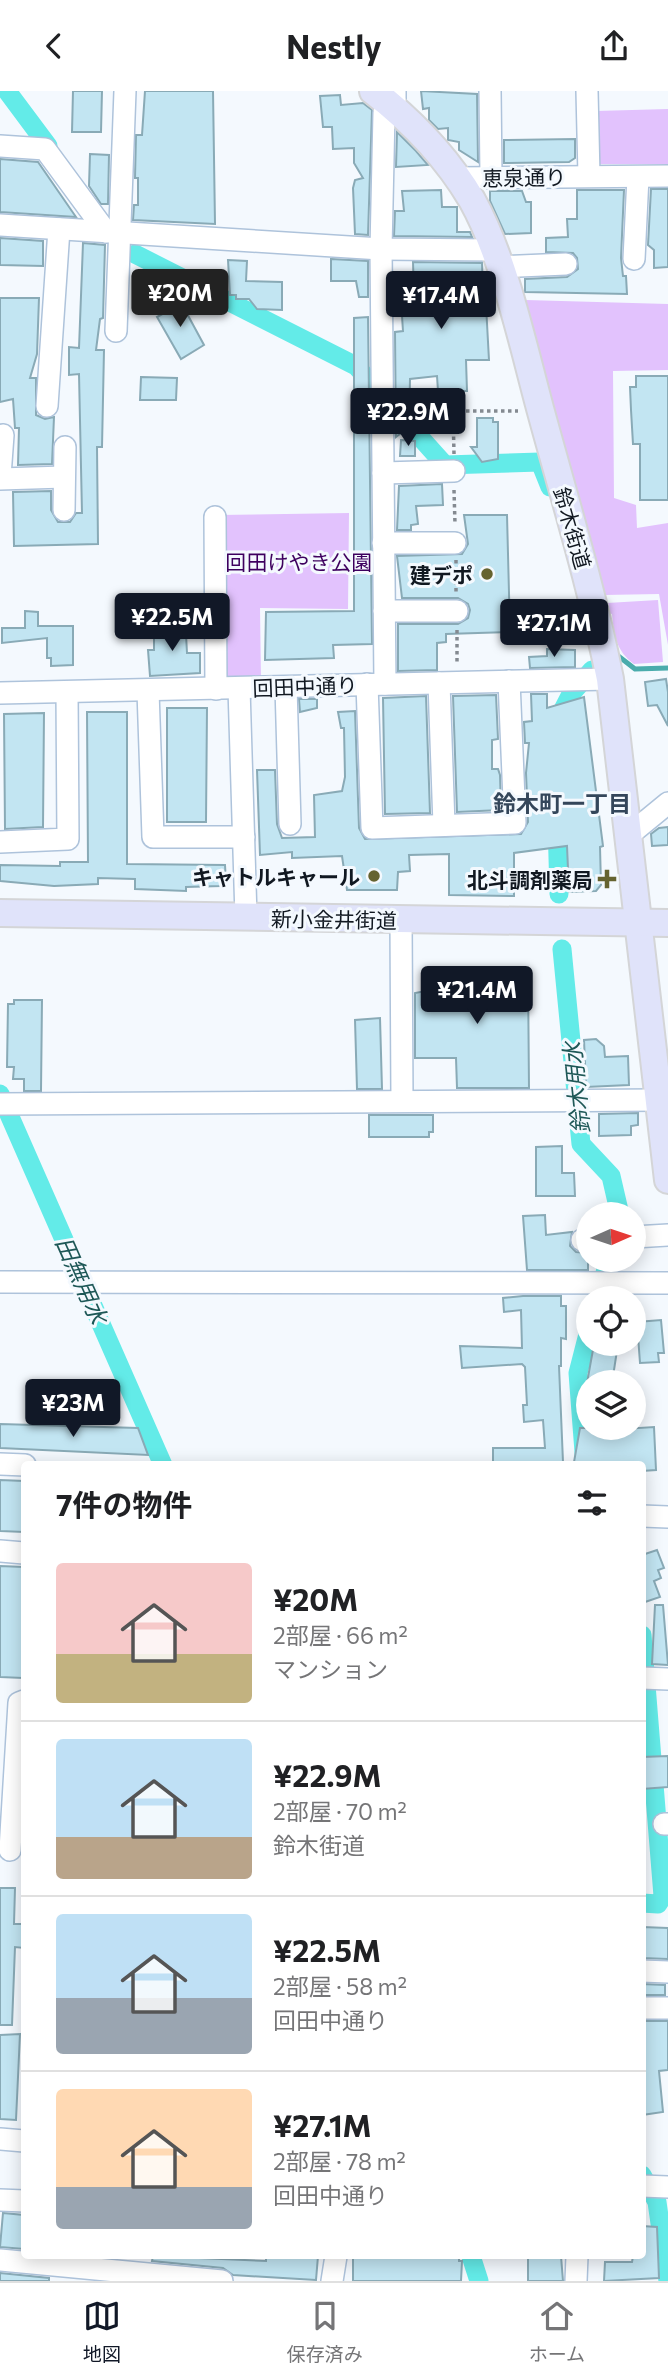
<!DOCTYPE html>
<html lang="ja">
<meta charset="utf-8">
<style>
body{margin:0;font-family:Commissioner,"Noto Sans JP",sans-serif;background:#f2f2f2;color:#202124;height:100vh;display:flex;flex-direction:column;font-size:26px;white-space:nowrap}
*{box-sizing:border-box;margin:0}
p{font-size:23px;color:#757577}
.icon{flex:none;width:38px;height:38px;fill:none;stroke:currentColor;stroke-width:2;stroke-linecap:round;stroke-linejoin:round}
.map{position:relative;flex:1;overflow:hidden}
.details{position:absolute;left:21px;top:1370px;width:625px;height:798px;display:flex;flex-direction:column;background:#fff;border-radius:7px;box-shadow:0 4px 18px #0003}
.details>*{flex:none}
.needle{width:46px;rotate:87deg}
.tools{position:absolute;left:576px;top:1111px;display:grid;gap:14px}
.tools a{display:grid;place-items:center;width:70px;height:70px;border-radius:50%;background:#fff;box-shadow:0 4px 18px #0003;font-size:35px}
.price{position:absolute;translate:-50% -60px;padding:0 16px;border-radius:7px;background:#111827;color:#fff;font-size:23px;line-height:46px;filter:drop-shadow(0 2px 4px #0008)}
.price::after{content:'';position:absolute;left:50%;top:42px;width:21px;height:16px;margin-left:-10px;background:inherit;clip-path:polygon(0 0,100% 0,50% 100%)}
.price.selected{background:#222;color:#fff}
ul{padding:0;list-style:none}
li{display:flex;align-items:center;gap:21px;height:175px;padding:0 35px}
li+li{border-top:2px solid #e0e0e0}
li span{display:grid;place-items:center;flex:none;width:196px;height:140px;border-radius:7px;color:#555}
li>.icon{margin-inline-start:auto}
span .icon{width:84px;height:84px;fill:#fffc;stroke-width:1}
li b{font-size:30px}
h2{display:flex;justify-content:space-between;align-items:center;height:84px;padding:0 35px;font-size:30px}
header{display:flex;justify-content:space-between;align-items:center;height:91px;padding:0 35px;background:#fff;font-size:32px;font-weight:700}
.tabs{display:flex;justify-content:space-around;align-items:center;height:98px;border-top:2px solid #e0e0e0;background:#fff;font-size:19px;color:#757577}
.tabs a{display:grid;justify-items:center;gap:4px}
.tabs .selected{color:#111827}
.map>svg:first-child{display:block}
.green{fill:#e2c2fd}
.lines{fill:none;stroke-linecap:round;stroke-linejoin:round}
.stream{stroke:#4aacac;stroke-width:5}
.canal{stroke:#63ebe8;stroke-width:19}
.building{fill:#c2e5f2;stroke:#89aab6;stroke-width:2}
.minor-casing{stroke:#aec3db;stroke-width:24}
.major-casing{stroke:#d4d5d7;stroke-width:30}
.path{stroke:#848a91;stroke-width:3.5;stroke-dasharray:3.5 3.5;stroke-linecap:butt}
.minor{stroke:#fff;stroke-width:21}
.major{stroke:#e0e3fa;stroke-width:26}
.poi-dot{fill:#65632f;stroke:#f4f9fe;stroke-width:2.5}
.labels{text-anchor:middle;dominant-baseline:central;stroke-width:6;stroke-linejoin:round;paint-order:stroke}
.street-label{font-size:21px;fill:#111821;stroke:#f4f9fe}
.park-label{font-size:21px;fill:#3e005f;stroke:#f4f9fe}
.poi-label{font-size:21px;font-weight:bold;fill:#111821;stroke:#f4f9fe;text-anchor:end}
.neighbourhood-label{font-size:23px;font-weight:bold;fill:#34465a;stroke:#f4f9fe}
.water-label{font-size:23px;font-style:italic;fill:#1e5857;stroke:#f4f9fe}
</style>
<header><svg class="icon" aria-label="back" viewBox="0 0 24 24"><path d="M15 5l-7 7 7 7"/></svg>Nestly<svg class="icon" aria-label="share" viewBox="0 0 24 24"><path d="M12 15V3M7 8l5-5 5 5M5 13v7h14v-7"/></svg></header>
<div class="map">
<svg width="668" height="2190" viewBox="0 0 668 2190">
<rect width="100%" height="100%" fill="#f4f9fe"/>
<!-- green -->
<g class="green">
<path d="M668 18V73H598L596 20Z"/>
<path d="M526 209 668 213V279L613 280 614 407 636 414 637 437 668 432V554L659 503 604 504Z"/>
<path d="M349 422 348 518 260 517 261 590 222 589 218 424Z"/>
<path d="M658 509 663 571 634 573C616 560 614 544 612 523L607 522V512Z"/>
</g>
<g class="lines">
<!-- stream -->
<g class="stream">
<path d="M125 158 135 163"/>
<path d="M617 564 635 578 668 577"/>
</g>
<!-- canal -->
<g class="canal">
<path d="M7 0 48 55"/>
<path d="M135 163 356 275 445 374 540 371 550 396"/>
<path d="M556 632 571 603 592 579"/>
<path d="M557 730 559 803"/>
<path d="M562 858 581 1053 611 1085 620 1124"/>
<path d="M0 1003 163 1374"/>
<path d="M597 1208 609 1169"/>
<path d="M585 1374 578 1282 588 1243"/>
<path d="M642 1544 663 1805 658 1813 642 1812"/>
<path d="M642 2084 657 2111 668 2190"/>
<path d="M471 2165 479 2190"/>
</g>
</g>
<!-- building -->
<g class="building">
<path d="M73 0H102L101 41H72Z"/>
<path d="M145 0H213L215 133 133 129 134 114H138V87H135L136 44H142Z"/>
<path d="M421 0 477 3 478 71 459 59V51L448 49V37L438 38 429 29V17L423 18Z"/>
<path d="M340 4 341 14 363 12 372 19 368 144 355 143 353 97 355 89 363 87 354 72V57L333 58 332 36H323L320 5Z"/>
<path d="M397 41 416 60 428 74 396 76Z"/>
<path d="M575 48V67L569 71 504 72V49Z"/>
<path d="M90 63 109 64 108 113H101L89 95Z"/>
<path d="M0 68 38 71 76 126 0 121Z"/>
<path d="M651 98H668V176L654 177V159L648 154Z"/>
<path d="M441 99 442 116H457V141H470L472 146 394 145 395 120H404L402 100Z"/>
<path d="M577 99H624L621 167 623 185H626L627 203 525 201V188L567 186 578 178 577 167 573 162 546 161V147L568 146 567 128H577Z"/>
<path d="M490 100H522L526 111H531V142L505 143 490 110Z"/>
<path d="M0 147 43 150V175L0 174Z"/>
<path d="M83 152 105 154 103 227 100 228 96 259H104L102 356H97L98 453 14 455 13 401 51 400V419L58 431H70L76 422H82L79 283 69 284V256L79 257Z"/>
<path d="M331 168 368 170V206H359L356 190H331Z"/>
<path d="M228 169 247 170 246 190 282 191V219L257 218 249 208H236V204H230Z"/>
<path d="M413 171 482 172 483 199H486L489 214H486L489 269H466L467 300H460V306L445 307V300H438L437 285 410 288 409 336 396 346 395 241 403 240 401 210H412L414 205Z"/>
<path d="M178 206 204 254 181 268 157 226 170 219 166 213Z"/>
<path d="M0 207H39L37 263 30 287H36V324L45 328 54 326 52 373 18 374 19 337H15L13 308 0 311Z"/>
<path d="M368 226 372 553 333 554 334 567 265 569 266 521 354 520V227Z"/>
<path d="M636 285H668V409H640V353H633L631 319 630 296H636Z"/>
<path d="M141 286 177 287 176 309H140Z"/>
<path d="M477 327H493V331H498V368L482 371 471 356H477Z"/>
<path d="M401 349 415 350V365H400Z"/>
<path d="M442 393 443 414 416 415 418 433 411 434V439H397L399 395Z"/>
<path d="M464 424H507L510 541 446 543V551L437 552V579L398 580V533H458L468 527 470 519 468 513 458 507H402L397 465 462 463 468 453Z"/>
<path d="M25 520 38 521V535H73V574L51 575V567H47V547L2 552V537H25Z"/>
<path d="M154 533H176V543H186L187 562H200V582L150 585 148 559H154Z"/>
<path d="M547 558 575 559V576L530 577 529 566 547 565Z"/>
<path d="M666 588 668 601V635L657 614 648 615 645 591Z"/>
<path d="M531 603H547V617L584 606 603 755 600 756 601 794 596 800 569 801 567 755 514 762V805L449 804V763L409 764 410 780 398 781 397 799H347L342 765 292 767V761L260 764 257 679H275L277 733 282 747 315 746 314 704 342 700 345 686 344 637H341L338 621 355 620 359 737 365 748 521 743 528 731 526 682 529 652H525L524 631 532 630Z"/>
<path d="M496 604 498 648 492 649V678H498L500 684 501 719 457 721 453 605Z"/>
<path d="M426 605 430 722 385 723 383 607Z"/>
<path d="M299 608H317V617L300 621Z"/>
<path d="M167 617H207L206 731H167Z"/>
<path d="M87 621H127V773L225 774 226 791 221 795 186 796V800L135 798V788L98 787V793L54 795 0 790V774L60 775V771H88Z"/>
<path d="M44 622 43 736 5 738 4 623Z"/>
<path d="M668 736V754L652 755 651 743 659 737Z"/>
<path d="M473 877H523V882H528L529 997H457L456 967H415V902L431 899 430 881H473Z"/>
<path d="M14 909H42L41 1000H24V988H13L14 976H7L8 913H14Z"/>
<path d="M380 927 382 998H357L355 929Z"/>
<path d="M596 948 604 955 605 966 628 965 629 994 586 996 584 949Z"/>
<path d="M638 1022V1034L631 1035V1044L599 1045V1023Z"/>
<path d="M369 1024H433V1041H429V1046H369Z"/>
<path d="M562 1055V1082H574L575 1105H536V1056Z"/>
<path d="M545 1124 546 1144 572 1141 570 1155 576 1161 588 1162V1179H527L523 1125Z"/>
<path d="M523 1205H561V1215H566V1248L561 1247V1275H559L563 1371 493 1374V1357H545L543 1329 524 1331 523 1314H527L525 1276 522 1273 462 1277 460 1255 522 1257 521 1219 504 1221 503 1207Z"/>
<path d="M661 1229 664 1262H658L659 1271 640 1272 637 1231Z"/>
<path d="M594 1253H618L612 1292H587Z"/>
<path d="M0 1333 138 1337 148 1364 0 1357Z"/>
<path d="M654 1336 656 1379 642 1380V1374L574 1371 580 1337H592V1340Z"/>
<path d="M0 1389 24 1390V1441L0 1440Z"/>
<path d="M657 1459 664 1477 658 1479 661 1487 654 1490 660 1506 642 1512V1464Z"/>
<path d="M0 1475 24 1476 23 1587 0 1586Z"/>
<path d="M655 1514H663L668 1574 652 1573Z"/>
<path d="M668 1665V1696L642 1698V1666Z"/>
<path d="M0 1797H15L14 1833H24V1857L15 1856 12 1934H0Z"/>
<path d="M642 1836 668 1837V1868L642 1867Z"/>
<path d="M642 1893 665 1894V1904H642Z"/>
<path d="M642 1930H668V1979L659 1980 663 2021 642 2024Z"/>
<path d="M20 1943 16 2029 0 2028V1944Z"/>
<path d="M3 2122 24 2124V2158L0 2156Z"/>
<path d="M642 2135 657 2136 659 2187 604 2190 605 2171H632L633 2165H642Z"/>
<path d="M153 2165 266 2170V2165H318L316 2189 233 2184 223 2177 152 2170Z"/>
<path d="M353 2165H459V2170H462L461 2190H353Z"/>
<path d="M528 2165H561L563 2190H528Z"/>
<path d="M0 2182 49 2187V2190H0Z"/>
</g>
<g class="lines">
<!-- minor casing -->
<g class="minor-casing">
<g id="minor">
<path d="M490 0 491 85"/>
<path d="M587 0 589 85"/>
<path d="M0 55 45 58 106 141"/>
<path d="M458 87 668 85"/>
<path d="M0 134 381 158 493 159"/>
<path d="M634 168 638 86"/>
<path d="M498 176 566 173"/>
<path d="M116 240 125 0"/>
<path d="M47 315 59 138"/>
<path d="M383 382 454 380"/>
<path d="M0 385 3 344"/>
<path d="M0 388 64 386"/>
<path d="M64 419 65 356"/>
<path d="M215 426 216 598"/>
<path d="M383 452H455"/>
<path d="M384 520H457"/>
<path d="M439 592 444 734"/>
<path d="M367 593 372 737 515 732 509 590"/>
<path d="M385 593 381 158 384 22 395 17V0"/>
<path d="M286 596 290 733"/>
<path d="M239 597 246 826"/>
<path d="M148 600 153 746H244"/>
<path d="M0 602 610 588"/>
<path d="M629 744 668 712"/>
<path d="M0 751 68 748 67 601"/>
<path d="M401 829 402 1010"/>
<path d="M0 1013 659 1009"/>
<path d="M634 1146 668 1144"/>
<path d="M582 1149H588"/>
<path d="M0 1191 668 1192"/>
<path d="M0 1373 25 1374"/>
<path d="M642 1425 668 1426"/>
<path d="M0 1460 24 1462"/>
<path d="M642 1587 668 1588"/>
<path d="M664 1733H668"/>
<path d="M10 1759 19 1612 24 1610"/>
<path d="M642 1880 668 1881"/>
<path d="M642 1917H668"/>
<path d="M0 2048 24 2050"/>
<path d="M642 2095 668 2096"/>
<path d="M0 2109 24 2110"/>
<path d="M0 2169 222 2190"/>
<path d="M332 2190 336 2165"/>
<path d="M576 2190 577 2165"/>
</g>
</g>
<!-- major casing -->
<g class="major-casing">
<g id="major">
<path d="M373 0C413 31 446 65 472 109 505 168 523 255 541 321 565 409 592 498 610 588L668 1089"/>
<path d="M0 822 668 832"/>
</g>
</g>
<!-- path -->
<g class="path">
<path d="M453 320V306"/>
<path d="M454 363 453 320H518"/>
<path d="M454 399 455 433"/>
<path d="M456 469V503"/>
<path d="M457 539V573"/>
</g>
<!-- minor -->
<use href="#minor" class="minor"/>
<!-- major -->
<use href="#major" class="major"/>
</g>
<!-- markers -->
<g class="poi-dot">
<circle cx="487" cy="483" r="7"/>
<circle cx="374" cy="785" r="7"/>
<path d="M603.5 777.5h7v7h7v7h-7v7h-7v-7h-7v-7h7z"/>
</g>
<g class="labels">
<!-- street labels -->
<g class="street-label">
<text transform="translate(524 86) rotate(-1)">恵泉通り</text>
<text transform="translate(573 437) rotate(74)">鈴木街道</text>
<text transform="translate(305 595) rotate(-2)">回田中通り</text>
<text transform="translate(334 828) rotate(1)">新小金井街道</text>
</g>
<!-- park labels -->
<g class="park-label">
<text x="299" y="470">回田けやき公園</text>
</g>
<!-- poi labels -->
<g class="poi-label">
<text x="473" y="483">建デポ</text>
<text x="360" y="785">キャトルキャール</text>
<text x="593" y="788">北斗調剤薬局</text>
</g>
<!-- neighbourhood labels -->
<g class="neighbourhood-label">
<text x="562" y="712">鈴木町一丁目</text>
</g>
<!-- water labels -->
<g class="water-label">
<text transform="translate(576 997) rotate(-96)">鈴木用水</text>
<text transform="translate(82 1189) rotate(66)">田無用水</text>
</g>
</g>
</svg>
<div class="tools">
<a><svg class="needle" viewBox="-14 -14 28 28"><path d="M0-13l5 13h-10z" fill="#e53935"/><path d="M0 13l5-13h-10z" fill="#757577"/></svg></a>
<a><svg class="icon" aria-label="locate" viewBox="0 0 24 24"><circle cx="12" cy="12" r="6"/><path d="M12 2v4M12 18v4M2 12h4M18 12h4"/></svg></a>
<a><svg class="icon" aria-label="layers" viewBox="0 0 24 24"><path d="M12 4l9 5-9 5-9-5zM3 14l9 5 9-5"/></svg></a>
</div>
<b class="price selected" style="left:180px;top:238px">¥20M</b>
<b class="price" style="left:441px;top:240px">¥17.4M</b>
<b class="price" style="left:408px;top:357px">¥22.9M</b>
<b class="price" style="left:172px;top:562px">¥22.5M</b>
<b class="price" style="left:554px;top:568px">¥27.1M</b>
<b class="price" style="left:477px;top:935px">¥21.4M</b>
<b class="price" style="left:73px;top:1348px">¥23M</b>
<section class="details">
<h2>7件の物件<svg class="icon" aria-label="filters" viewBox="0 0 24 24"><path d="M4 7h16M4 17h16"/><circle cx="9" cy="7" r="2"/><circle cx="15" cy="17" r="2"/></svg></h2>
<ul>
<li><span style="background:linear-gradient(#f6c9c9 65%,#c2b280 0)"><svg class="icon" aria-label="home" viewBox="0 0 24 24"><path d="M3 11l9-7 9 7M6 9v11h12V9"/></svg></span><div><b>¥20M</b><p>2部屋 · 66 m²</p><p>マンション</p></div></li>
<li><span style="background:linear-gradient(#bfe0f5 70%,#b9a48a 0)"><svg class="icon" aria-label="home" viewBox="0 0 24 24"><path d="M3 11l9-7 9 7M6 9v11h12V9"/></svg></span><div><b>¥22.9M</b><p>2部屋 · 70 m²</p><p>鈴木街道</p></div></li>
<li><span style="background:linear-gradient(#bfe0f5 60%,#9aa5b1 0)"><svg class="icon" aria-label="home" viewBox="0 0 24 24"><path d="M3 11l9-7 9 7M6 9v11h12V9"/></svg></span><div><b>¥22.5M</b><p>2部屋 · 58 m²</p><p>回田中通り</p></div></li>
<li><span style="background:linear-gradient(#ffd9b3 70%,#9aa5b1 0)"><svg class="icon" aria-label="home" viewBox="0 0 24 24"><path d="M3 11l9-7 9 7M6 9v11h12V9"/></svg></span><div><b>¥27.1M</b><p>2部屋 · 78 m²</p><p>回田中通り</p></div></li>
</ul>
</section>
</div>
<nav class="tabs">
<a class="selected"><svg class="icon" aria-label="map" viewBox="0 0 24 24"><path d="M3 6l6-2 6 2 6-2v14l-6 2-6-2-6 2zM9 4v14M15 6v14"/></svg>地図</a>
<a><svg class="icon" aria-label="saved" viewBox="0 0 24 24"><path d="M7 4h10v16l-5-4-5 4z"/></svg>保存済み</a>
<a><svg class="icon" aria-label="home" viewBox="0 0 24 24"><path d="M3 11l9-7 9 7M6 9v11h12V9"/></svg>ホーム</a>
</nav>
